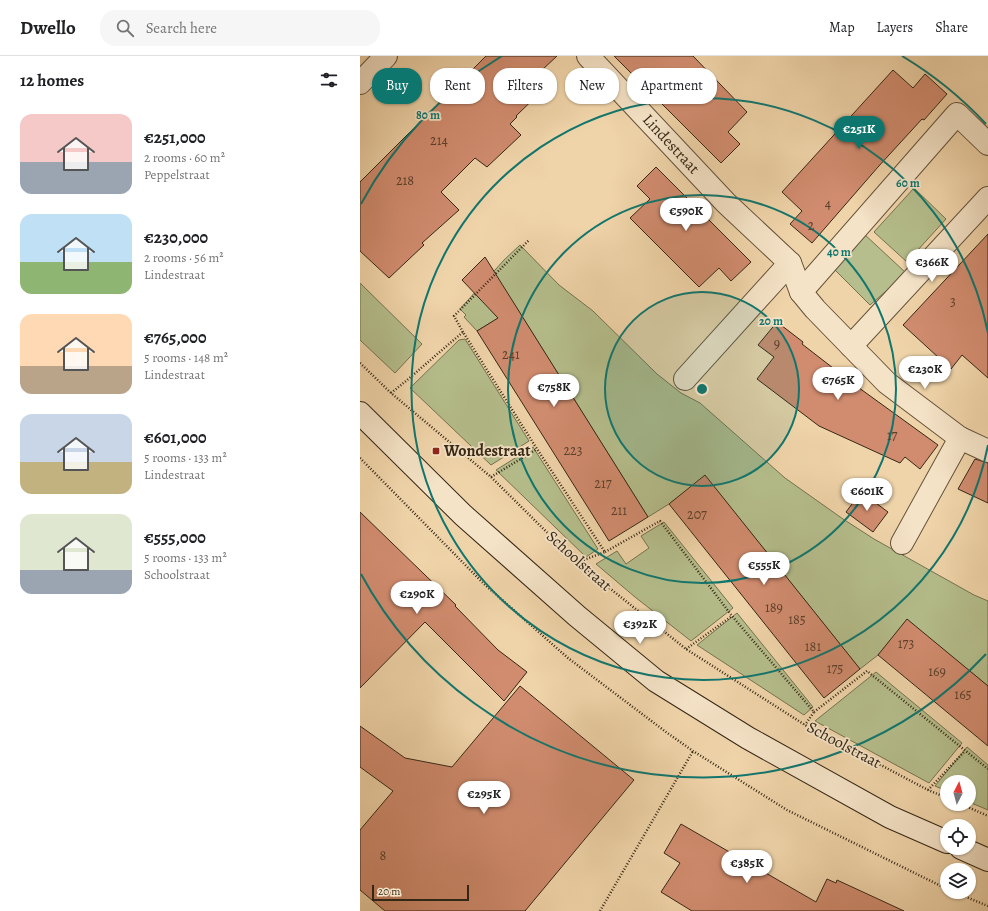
<!DOCTYPE html>
<meta charset="utf-8">
<style>
body{margin:0;font-family:Alegreya,serif;background:#f6f6f6;color:#202124;height:100vh;display:flex;flex-direction:column;font-size:15px;white-space:nowrap}
*{box-sizing:border-box;margin:0}
p{font-size:13px;color:#757577}
.icon{flex:none;width:22px;height:22px;fill:none;stroke:currentColor;stroke-width:2;stroke-linecap:round;stroke-linejoin:round}
.map{position:relative;flex:1;overflow:hidden}
.panel{display:flex;flex-direction:column;background:#fff;width:360px}
.panel>*{flex:none}
.top-card{position:absolute;left:12px;top:12px;width:380px;height:36px;display:flex;gap:8px}
.needle{width:26px;rotate:6deg}
.buttons{position:absolute;left:580px;top:719px;display:grid;gap:8px}
.buttons a{display:grid;place-items:center;width:36px;height:36px;border-radius:50%;background:#fff;box-shadow:0 1px 3px #0004;font-size:20px}
.scale{position:absolute;left:12px;bottom:10px;width:97px;box-sizing:border-box;padding-left:4px;border:2px solid #352716;border-top:0;font-size:11px;line-height:14px;white-space:nowrap;color:#352716;-webkit-text-stroke:3px #f5e3c7;paint-order:stroke}
.price{position:absolute;translate:-50% -34px;padding:0 9px;border-radius:14px;background:#fff;color:#222;font-size:13px;line-height:26px;filter:drop-shadow(0 1px 2px #0008)}
.price::after{content:'';position:absolute;left:50%;top:24px;width:12px;height:9px;margin-left:-6px;background:inherit;clip-path:polygon(0 0,100% 0,50% 100%)}
.price.active{background:#0f766e;color:#fff}
ul{padding:0;list-style:none}
li{display:flex;align-items:center;gap:12px;height:100px;padding:0 20px}
li span{display:grid;place-items:center;flex:none;width:112px;height:80px;border-radius:12px;color:#555}
li>.icon{margin-inline-start:auto}
span .icon{width:48px;height:48px;fill:#fffc;stroke-width:1}
li b{font-size:17px}
h2{display:flex;justify-content:space-between;align-items:center;height:48px;padding:0 20px;font-size:17px}
.chip{padding:0 14px;border-radius:16px;background:#fff;box-shadow:0 1px 3px #0004;font-size:14px;line-height:36px}
.chip.active{background:#0f766e;color:#fff}
header{display:flex;align-items:center;gap:24px;box-sizing:border-box;height:56px;padding:0 20px;background:#fff;border-bottom:1px solid #e0e0e0}
header strong{font-size:19px}
nav{display:flex;gap:22px;margin-inline-start:auto;font-size:14px}
.search{width:280px;height:36px;background:#f6f6f6;display:flex;align-items:center;gap:10px;box-sizing:border-box;padding:0 14px;border-radius:16px;color:#757577;font-size:15px}
main{display:flex;flex:1;min-height:0}
.map>svg:first-child{display:block}
.green{fill:#b5be8c;stroke:#757251}
.building{fill:#d18c6f;stroke:#352716}
.lines{fill:none;stroke-linecap:round;stroke-linejoin:round}
.street-casing{stroke:#64523b;stroke-width:24}
.secondary-casing{stroke:#352716;stroke-width:24}
.path{stroke:#352716;stroke-width:2.5;stroke-dasharray:1 2;stroke-linecap:butt}
.street{stroke:#f5e3c7;stroke-width:22}
.secondary{stroke:#f5e3c7;stroke-width:22}
.ring{fill:none;stroke:#0f766e;stroke-width:2}
.poi-dot{fill:#8f2418;stroke:#f5e3c7;stroke-width:1.5}
.labels{text-anchor:middle;dominant-baseline:central;stroke-width:3.5;stroke-linejoin:round;paint-order:stroke}
.number-label{font-size:14px;fill:#5c402c}
.street-label{font-size:16px;fill:#352716;stroke:#f5e3c7}
.poi-label{font-size:16px;font-weight:bold;fill:#352716;stroke:#f5e3c7;text-anchor:start}
.centre{fill:#0f766e;stroke:#f5e3c7;stroke-width:2}
.ring-label{font-size:12px;text-anchor:middle;font-weight:bold;fill:#0f766e;stroke:#f5e3c7;stroke-width:3.5;stroke-linejoin:round;paint-order:stroke}
</style>
<header>
<strong>Dwello</strong>
<div class="search"><svg class="icon" aria-label="search" viewBox="0 0 24 24"><circle cx="10" cy="10" r="6"/><path d="M15 15l6 6"/></svg>Search here</div>
<nav><a>Map</a><a>Layers</a><a>Share</a></nav>
</header>
<main>
<section class="panel">
<h2>12 homes<svg class="icon" aria-label="filters" viewBox="0 0 24 24"><path d="M4 7h16M4 17h16"/><circle cx="9" cy="7" r="2"/><circle cx="15" cy="17" r="2"/></svg></h2>
<ul>
<li><span style="background:linear-gradient(#f6c9c9 60%,#9aa5b1 0)"><svg class="icon" aria-label="home" viewBox="0 0 24 24"><path d="M3 11l9-7 9 7M6 9v11h12V9"/></svg></span><div><b>€251,000</b><p>2 rooms · 60 m²</p><p>Peppelstraat</p></div></li>
<li><span style="background:linear-gradient(#bfe0f5 60%,#8fb573 0)"><svg class="icon" aria-label="home" viewBox="0 0 24 24"><path d="M3 11l9-7 9 7M6 9v11h12V9"/></svg></span><div><b>€230,000</b><p>2 rooms · 56 m²</p><p>Lindestraat</p></div></li>
<li><span style="background:linear-gradient(#ffd9b3 65%,#b9a48a 0)"><svg class="icon" aria-label="home" viewBox="0 0 24 24"><path d="M3 11l9-7 9 7M6 9v11h12V9"/></svg></span><div><b>€765,000</b><p>5 rooms · 148 m²</p><p>Lindestraat</p></div></li>
<li><span style="background:linear-gradient(#c9d6e8 60%,#c2b280 0)"><svg class="icon" aria-label="home" viewBox="0 0 24 24"><path d="M3 11l9-7 9 7M6 9v11h12V9"/></svg></span><div><b>€601,000</b><p>5 rooms · 133 m²</p><p>Lindestraat</p></div></li>
<li><span style="background:linear-gradient(#dfe7d0 70%,#9aa5b1 0)"><svg class="icon" aria-label="home" viewBox="0 0 24 24"><path d="M3 11l9-7 9 7M6 9v11h12V9"/></svg></span><div><b>€555,000</b><p>5 rooms · 133 m²</p><p>Schoolstraat</p></div></li>
</ul>
</section>
<div class="map">
<svg width="628" height="855" viewBox="0 0 628 855">
<rect width="100%" height="100%" fill="#f0d4a9"/>
<filter id="stains"><feTurbulence type="fractalNoise" baseFrequency=".005" numOctaves="4"/><feColorMatrix values="0 0 0 0 .2 0 0 0 0 .09 0 0 0 0 .02 0 0 0 .5 -.17"/></filter>
<radialGradient id="worn" r=".72"><stop offset=".6" stop-color="#630" stop-opacity="0"/><stop offset="1" stop-color="#630" stop-opacity=".3"/></radialGradient>
<!-- green -->
<g class="green">
<path d="M554 132 586 163 547 206 514 176Z"/>
<path d="M503 177 545 216 532 230 510 249 472 211Z"/>
<path d="M160 189 199 229 233 255 297 318 321 337 340 347 425 422 483 463 514 483 614 539 628 545V630L547 564 518 599 500 613 345 420 309 448 288 461 156 251 117 275 104 261 106 259 100 253 144 204Z"/>
<path d="M0 227 62 288 35 317 0 284Z"/>
<path d="M105 283 169 385 131 409 50 332 99 284Z"/>
<path d="M173 391 238 493 226 501 136 414Z"/>
<path d="M304 466 373 552 331 585 275 541 236 508 257 495 266 508 289 492 281 480Z"/>
<path d="M377 557 453 651 444 659 337 589Z"/>
<path d="M516 616 602 687 569 727 455 665Z"/>
<path d="M607 691 628 709V754L609 746V726H587V735L575 730Z"/>
</g>
<!-- building -->
<g class="building">
<path d="M126 0H197L182 14 192 25 156 60 157 61 150 68 161 79 127 111 115 102 81 136 99 154 62 187 64 189 29 222 0 195V126Z"/>
<path d="M254 0H333L387 56 368 76 380 88 361 107Z"/>
<path d="M533 14 553 32 565 18 587 38 564 64 562 63 518 111 452 187 430 168 442 155 422 136Z"/>
<path d="M296 111 391 206 371 225 359 212 339 231 270 162 290 143 277 130Z"/>
<path d="M628 178V322L602 299 591 313 543 269Z"/>
<path d="M125 201 288 461 249 485 117 275 138 262 102 224Z"/>
<path d="M417 266 443 286 442 288 495 329 578 389 560 413 545 401 540 407 459 370 397 323 414 301 398 289Z"/>
<path d="M615 403 628 407V447L598 433Z"/>
<path d="M345 419 500 613 464 642 309 448Z"/>
<path d="M501 436 528 456 513 476 486 456Z"/>
<path d="M0 456 96 549 95 550 138 594 167 616 144 645 65 566 0 632Z"/>
<path d="M547 563 628 630V690L518 599Z"/>
<path d="M160 630 274 724 165 855H25L0 834V774L33 735 0 711V670L45 702 92 711Z"/>
<path d="M321 768 456 846 467 823 476 827 477 824 544 855H332L301 836 320 807 304 797Z"/>
</g>
<g class="lines">
<!-- street casing -->
<g class="street-casing">
<g id="street">
<path d="M228 0 366 147 430 207 441 236 455 253 527 327 600 382 628 395"/>
<path d="M0 27 26 0"/>
<path d="M441 236 597 58 628 88"/>
<path d="M491 290 628 142"/>
<path d="M325 323 430 207"/>
<path d="M542 487 600 382"/>
</g>
</g>
<!-- secondary casing -->
<g class="secondary-casing">
<g id="secondary">
<path d="M0 357 103 459 217 560 296 625 388 682 530 761 587 786"/>
<path d="M601 792 628 804"/>
</g>
</g>
<!-- path -->
<g class="path">
<path d="M103 276 94 260 169 184"/>
<path d="M0 307 31 337 131 421 218 507 326 593 445 669 568 734 587 742"/>
<path d="M31 337 46 325 103 276 177 393 245 496 218 506"/>
<path d="M0 402 123 527 208 602 306 676 333 695 427 754 587 833"/>
<path d="M131 421 177 393"/>
<path d="M245 496 300 465 372 560 454 656 445 669"/>
<path d="M326 593 372 560"/>
<path d="M454 656 507 615 628 713"/>
<path d="M568 734 605 695"/>
<path d="M601 748 628 760"/>
<path d="M594 836 628 850"/>
<path d="M240 855 333 695"/>
</g>
<!-- street -->
<use href="#street" class="street"/>
<!-- secondary -->
<use href="#secondary" class="secondary"/>
</g>
<!-- distance rings -->
<circle cx="342" cy="333" r="97" fill="#0f766e" fill-opacity=".12"/>
<g class="ring">
<circle cx="342" cy="333" r="97"/>
<circle cx="342" cy="333" r="194"/>
<path d="M628 389A291 291 0 1 1 628 277"/>
<path d="M626 598A388 388 0 0 1 1 518M1 148A388 388 0 0 1 142 0M542 0A388 388 0 0 1 626 68"/>
</g>
<!-- markers -->
<rect class="poi-dot" x="72" y="391" width="8" height="8" rx="2"/>
<g class="labels">
<!-- number labels -->
<g class="number-label">
<text x="79" y="84">214</text>
<text x="45" y="124">218</text>
<text x="468" y="147">4</text>
<text x="451" y="169">2</text>
<text x="593" y="245">3</text>
<text x="417" y="287">9</text>
<text x="151" y="298">241</text>
<text x="532" y="379">17</text>
<text x="213" y="394">223</text>
<text x="243" y="427">217</text>
<text x="259" y="454">211</text>
<text x="337" y="458">207</text>
<text x="414" y="551">189</text>
<text x="437" y="563">185</text>
<text x="546" y="587">173</text>
<text x="453" y="590">181</text>
<text x="475" y="612">175</text>
<text x="577" y="615">169</text>
<text x="603" y="638">165</text>
<text x="23" y="799">8</text>
</g>
<!-- street labels -->
<g class="street-label">
<text transform="translate(311 88) rotate(47)">Lindestraat</text>
<text transform="translate(219 505) rotate(42)">Schoolstraat</text>
<text transform="translate(484 689) rotate(28)">Schoolstraat</text>
</g>
<!-- poi labels -->
<g class="poi-label">
<text x="84" y="395">Wondestraat</text>
</g>
</g>
<circle cx="342" cy="333" r="6" class="centre"/>
<g class="ring-label">
<text x="68" y="63">80 m</text>
<text x="548" y="131">60 m</text>
<text x="479" y="200">40 m</text>
<text x="411" y="269">20 m</text>
</g>
<rect width="100%" height="100%" filter="url(#stains)"/>
<rect width="100%" height="100%" fill="url(#worn)"/>
</svg>
<div class="buttons">
<a><svg class="needle" viewBox="-14 -14 28 28"><path d="M0-13l5 13h-10z" fill="#e53935"/><path d="M0 13l5-13h-10z" fill="#757577"/></svg></a>
<a><svg class="icon" aria-label="locate" viewBox="0 0 24 24"><circle cx="12" cy="12" r="6"/><path d="M12 2v4M12 18v4M2 12h4M18 12h4"/></svg></a>
<a><svg class="icon" aria-label="layers" viewBox="0 0 24 24"><path d="M12 4l9 5-9 5-9-5zM3 14l9 5 9-5"/></svg></a>
</div>
<div class="scale">20 m</div>
<b class="price active" style="left:499px;top:94px">€251K</b>
<b class="price" style="left:326px;top:176px">€590K</b>
<b class="price" style="left:572px;top:227px">€366K</b>
<b class="price" style="left:565px;top:334px">€230K</b>
<b class="price" style="left:478px;top:345px">€765K</b>
<b class="price" style="left:194px;top:352px">€758K</b>
<b class="price" style="left:507px;top:456px">€601K</b>
<b class="price" style="left:404px;top:530px">€555K</b>
<b class="price" style="left:57px;top:559px">€290K</b>
<b class="price" style="left:280px;top:589px">€392K</b>
<b class="price" style="left:124px;top:759px">€295K</b>
<b class="price" style="left:387px;top:828px">€385K</b>
<div class="top-card">
<a class="chip active">Buy</a>
<a class="chip">Rent</a>
<a class="chip">Filters</a>
<a class="chip">New</a>
<a class="chip">Apartment</a>
</div>
</div>
</main>
